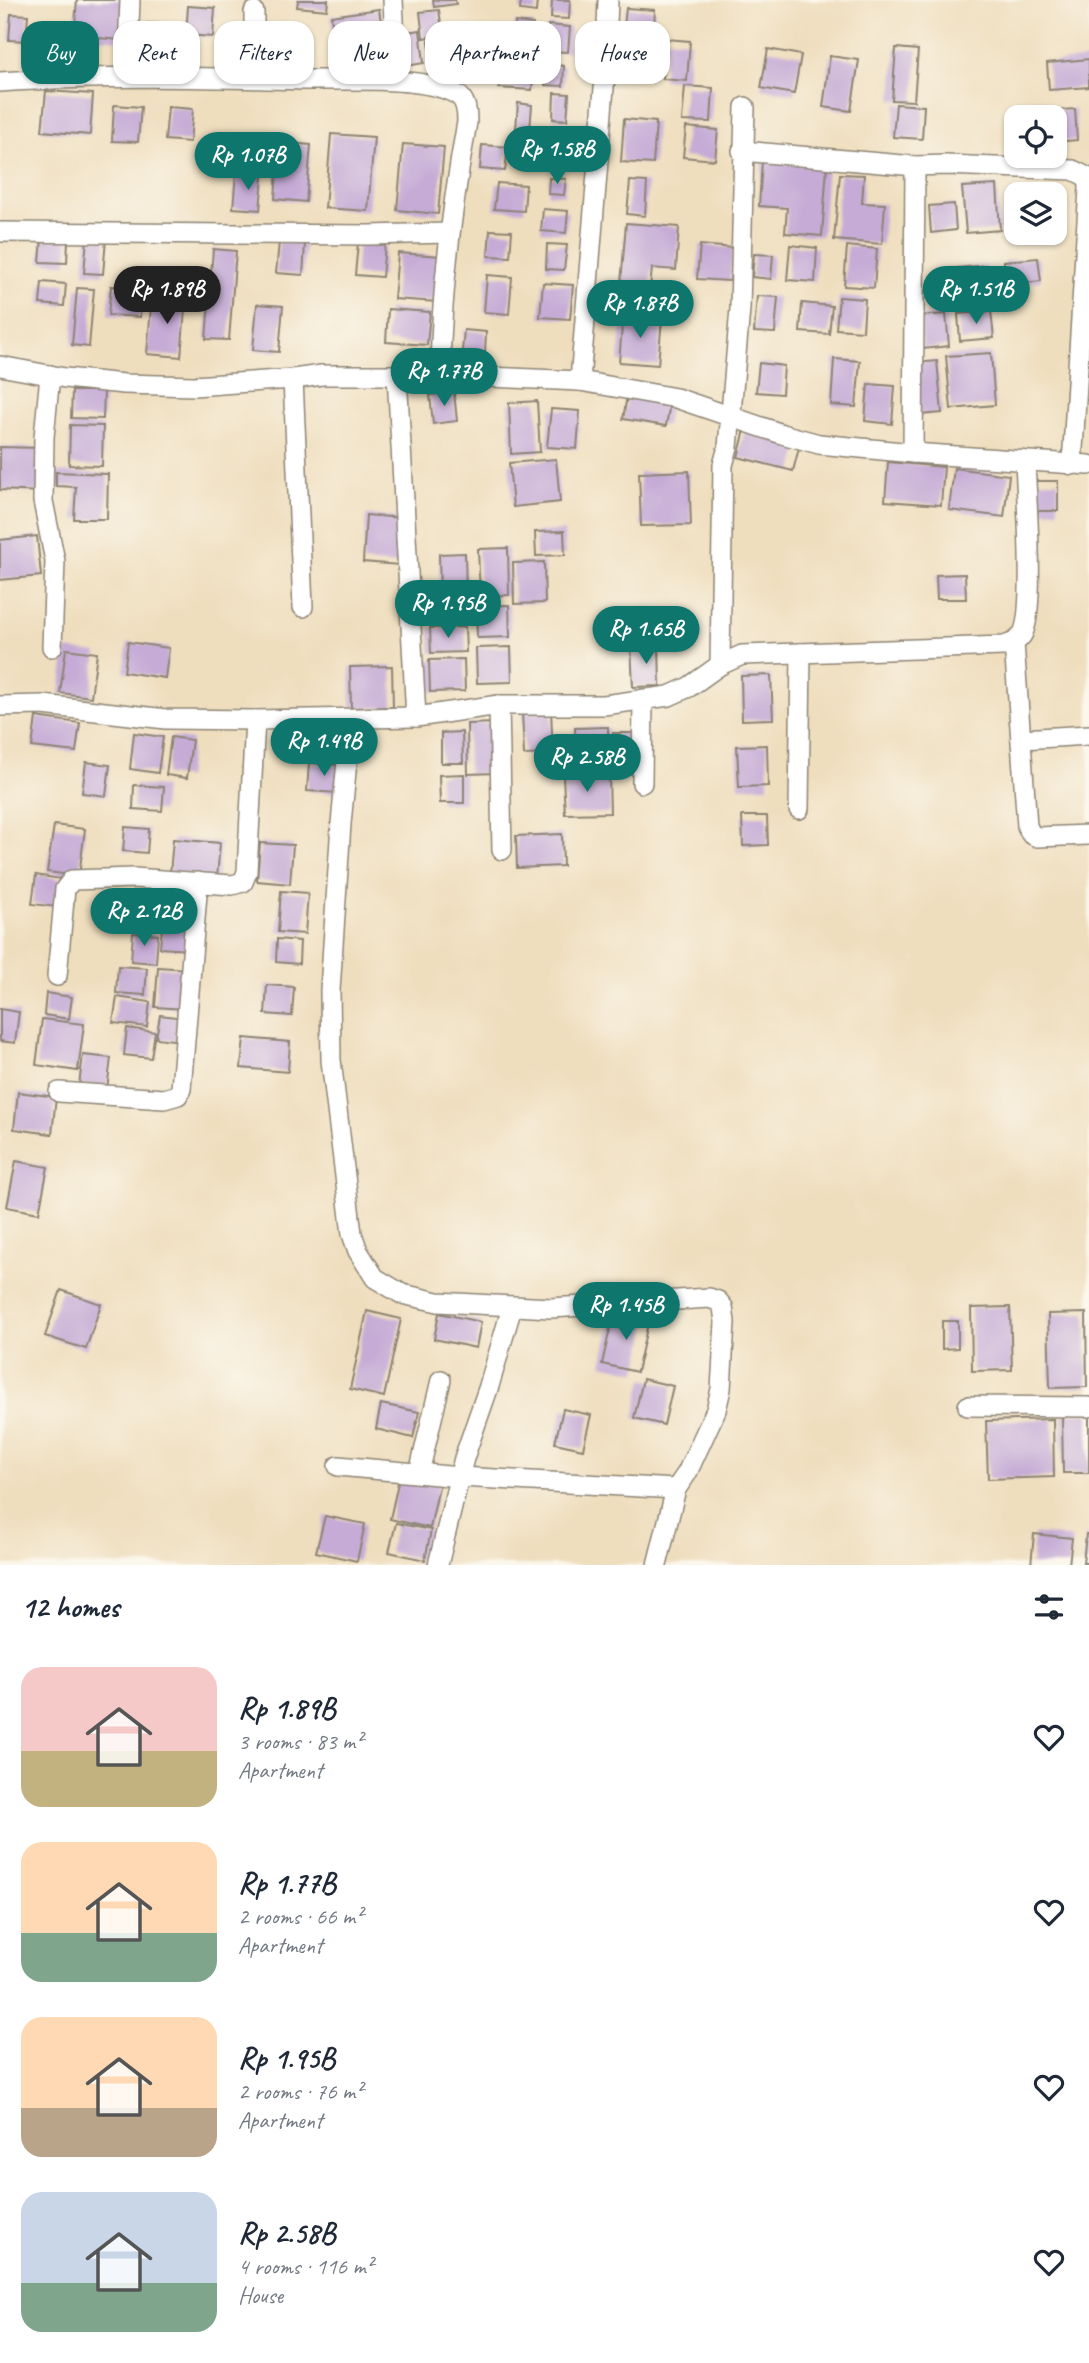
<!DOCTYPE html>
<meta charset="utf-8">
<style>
body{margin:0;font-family:Caveat,sans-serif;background:#f6f6f7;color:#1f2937;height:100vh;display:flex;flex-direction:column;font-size:26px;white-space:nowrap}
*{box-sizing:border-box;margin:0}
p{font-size:23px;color:#747a83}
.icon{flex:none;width:38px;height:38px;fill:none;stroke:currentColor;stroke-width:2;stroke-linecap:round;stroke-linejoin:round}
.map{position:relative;height:1565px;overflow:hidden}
.panel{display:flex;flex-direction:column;background:#fff;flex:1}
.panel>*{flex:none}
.banner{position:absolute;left:21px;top:21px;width:700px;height:63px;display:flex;gap:14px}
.buttons{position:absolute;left:1004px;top:105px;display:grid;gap:14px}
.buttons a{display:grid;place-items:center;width:63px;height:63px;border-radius:14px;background:#fff;box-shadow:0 2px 5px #0004;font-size:35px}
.price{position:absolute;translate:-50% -60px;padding:0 16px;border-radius:24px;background:#0f766e;color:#fff;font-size:23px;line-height:46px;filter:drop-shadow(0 2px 4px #0008)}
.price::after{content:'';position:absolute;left:50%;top:42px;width:21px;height:16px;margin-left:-10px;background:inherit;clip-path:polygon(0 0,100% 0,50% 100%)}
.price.current{background:#222;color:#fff}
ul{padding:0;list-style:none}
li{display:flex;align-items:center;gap:21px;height:175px;padding:0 21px}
li span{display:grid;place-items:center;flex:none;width:196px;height:140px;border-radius:21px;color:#555}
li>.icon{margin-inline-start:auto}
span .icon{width:84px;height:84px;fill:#fffc;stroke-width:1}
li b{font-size:30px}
h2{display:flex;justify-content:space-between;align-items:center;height:84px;padding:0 21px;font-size:30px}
.chip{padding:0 24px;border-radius:21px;background:#fff;box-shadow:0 2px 5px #0004;font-size:24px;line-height:63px}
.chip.current{background:#0f766e;color:#fff}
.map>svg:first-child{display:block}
.building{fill:#c5abd6}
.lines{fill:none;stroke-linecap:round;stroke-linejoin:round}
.minor-casing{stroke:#8d8474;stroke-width:22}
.minor{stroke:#fff;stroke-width:19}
</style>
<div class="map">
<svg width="1089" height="1565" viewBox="0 0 1089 1565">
<rect width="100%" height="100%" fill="#fbf7ec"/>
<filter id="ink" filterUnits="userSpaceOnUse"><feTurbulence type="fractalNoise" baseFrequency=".0143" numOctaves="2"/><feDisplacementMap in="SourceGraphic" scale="14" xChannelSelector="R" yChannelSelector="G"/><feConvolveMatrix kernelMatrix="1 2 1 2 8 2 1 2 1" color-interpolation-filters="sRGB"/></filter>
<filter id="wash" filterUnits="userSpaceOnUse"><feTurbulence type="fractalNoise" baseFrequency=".00686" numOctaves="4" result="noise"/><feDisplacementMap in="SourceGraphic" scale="28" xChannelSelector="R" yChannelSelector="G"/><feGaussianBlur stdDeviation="1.57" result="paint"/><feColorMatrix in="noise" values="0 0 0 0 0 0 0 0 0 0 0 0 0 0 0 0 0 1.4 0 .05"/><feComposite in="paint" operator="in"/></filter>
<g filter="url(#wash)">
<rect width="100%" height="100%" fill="#efdebe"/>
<g id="blocks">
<!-- building -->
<g class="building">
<path d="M77 0H124L121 40 74 36Z"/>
<path d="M298 0H328L327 10 297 7Z"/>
<path d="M433 0H455L456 4 434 7Z"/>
<path d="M521 0H537L536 12 520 10Z"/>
<path d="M552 0H570L569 19 551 18Z"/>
<path d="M188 6 215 8 213 37 186 35Z"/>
<path d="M626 8 655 10 653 40 623 37Z"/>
<path d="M379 9 385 48 336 56 331 16Z"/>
<path d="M439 10 443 35 423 38 420 12Z"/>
<path d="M11 14 28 15 26 41 9 40Z"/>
<path d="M515 22 533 24 532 43 514 42Z"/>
<path d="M147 23 166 24 163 60 144 58Z"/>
<path d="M548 25 570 27 568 52 546 51Z"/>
<path d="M420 30 424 63 406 66 401 33Z"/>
<path d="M451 37 456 67 433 71 429 40Z"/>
<path d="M666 39 690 41 687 81 663 79Z"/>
<path d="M896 48 918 50 914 101 892 100Z"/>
<path d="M768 49 801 55 794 94 761 88Z"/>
<path d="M501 54 535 56 532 90 499 88Z"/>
<path d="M830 56 859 60 851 111 823 107Z"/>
<path d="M1089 59V87L1049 90 1047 63Z"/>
<path d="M547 64 564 66 563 86 545 85Z"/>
<path d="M685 86 713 88 711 122 682 121Z"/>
<path d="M46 91 93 94 90 135 42 131Z"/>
<path d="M554 93 569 94 567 120 553 119Z"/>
<path d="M518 103 532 105 529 142H515Z"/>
<path d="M896 104 924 106 922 139 893 137Z"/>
<path d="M114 105 141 107 138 142 112 141Z"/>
<path d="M168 107 193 109 190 142 165 140Z"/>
<path d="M1075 109 1077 140 1055 142V117H1047V111Z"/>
<path d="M624 119 656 122 653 164 621 162Z"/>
<path d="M686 127 718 130 715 160 683 157Z"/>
<path d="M331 134 374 137 368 211 325 208Z"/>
<path d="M546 139 565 140 563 167 544 165Z"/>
<path d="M279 142 311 145 306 202 275 199Z"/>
<path d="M403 144 444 147 438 214 397 210Z"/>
<path d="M482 145 508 147 505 171 480 169Z"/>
<path d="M762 161 827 167 822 236 785 233 787 208 759 206Z"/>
<path d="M236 174 263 176 260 210 233 208Z"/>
<path d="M840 174 864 175 862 203 885 204 882 244 834 240Z"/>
<path d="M549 178 566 179 564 195 548 194Z"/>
<path d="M630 181 647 182 645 216 627 214Z"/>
<path d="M497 183 526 185 524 211 494 209Z"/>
<path d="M997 185 1000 230 966 233 962 187Z"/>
<path d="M954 204 956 230 931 233 929 206Z"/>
<path d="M543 209 568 211 566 233 541 231Z"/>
<path d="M626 223 679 227 676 270 652 268 648 310 619 308Z"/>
<path d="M490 230 512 231 510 257 488 256Z"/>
<path d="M42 238 68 240 67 263 40 262Z"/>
<path d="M87 238 106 239 103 274 84 273Z"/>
<path d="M279 242 305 244 303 275 276 273Z"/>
<path d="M358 243 385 245 382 277 355 275Z"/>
<path d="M547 244 567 245 564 270 546 269Z"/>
<path d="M700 245 733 248 730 281 697 279Z"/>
<path d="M790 245 817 248 815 282 787 280Z"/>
<path d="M847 246 877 249 874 288 844 286Z"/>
<path d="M213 249 236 251 229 340 206 339Z"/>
<path d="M398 253 442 256 438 302 394 299Z"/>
<path d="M754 254 773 255 771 279 752 277Z"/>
<path d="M1038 258 1041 281 1006 285 1004 261Z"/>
<path d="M986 265 990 305 951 308 948 269Z"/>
<path d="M487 275 512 277 509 314 484 312Z"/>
<path d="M42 282 66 284 64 306 40 304Z"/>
<path d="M543 283 573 285 570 319 540 317Z"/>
<path d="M111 286 142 288 140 317 108 315Z"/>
<path d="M77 288 94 289 89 347 72 345Z"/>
<path d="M152 295 186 298 181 357 147 354Z"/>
<path d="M757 296 778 297 775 333 754 332Z"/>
<path d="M839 297 865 299 863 331 836 329Z"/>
<path d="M802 303 832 306 829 334 800 332Z"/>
<path d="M257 304 283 306 279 352 253 350Z"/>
<path d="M388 309 430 312 427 345 386 342Z"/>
<path d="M991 311 994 338 960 341 958 314Z"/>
<path d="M946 314 949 346 923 349 920 316Z"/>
<path d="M623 315 662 318 658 365 619 362Z"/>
<path d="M464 330 486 332 485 353 462 351Z"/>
<path d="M991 353 995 405 951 409 946 356Z"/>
<path d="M834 359 860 361 856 407 831 405Z"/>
<path d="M937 361 942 413 920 415 916 363Z"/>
<path d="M759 363 784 366 782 394 756 392Z"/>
<path d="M1082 365H1089V400H1085Z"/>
<path d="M868 384 895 386 892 424 865 421Z"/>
<path d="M72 391H104L103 419 71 418Z"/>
<path d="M454 392 457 421 433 424 430 395Z"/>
<path d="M627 396 670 403 666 426 623 419Z"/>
<path d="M537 401 540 452 511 454 509 403Z"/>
<path d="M551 409 580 411 577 449 547 447Z"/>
<path d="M70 425 103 426 102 466 69 465Z"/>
<path d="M745 430 800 444 793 471 738 457Z"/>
<path d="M0 447 42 448 41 492 0 490Z"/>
<path d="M556 459 560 502 513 507 509 463Z"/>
<path d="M888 462 944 467 941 505 885 501Z"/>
<path d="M954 468 1009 475 1004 517 949 510Z"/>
<path d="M689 471 691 525 641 526 639 473Z"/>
<path d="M56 472 108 474 107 519H74L76 487 56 486Z"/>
<rect x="1033" y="481" width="25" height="30"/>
<path d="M366 515 402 518 399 565 363 562Z"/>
<path d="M564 531 565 555 536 556 535 532Z"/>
<path d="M37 536 41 576 0 580V540Z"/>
<path d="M508 548 509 595 480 596 478 549Z"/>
<path d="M465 553 466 592 440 593 439 554Z"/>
<path d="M544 562 545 603 514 604 513 563Z"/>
<path d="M965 574 966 599H937L936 575Z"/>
<path d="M509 605 510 637 477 638 476 606Z"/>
<path d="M465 627 466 652 431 653 430 628Z"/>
<path d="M128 642 169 648 165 678 124 672Z"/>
<path d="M631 645H659L660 686 633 687Z"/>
<path d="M511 647 512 682 477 683 476 648Z"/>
<path d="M66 649 97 653 91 697 60 693Z"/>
<path d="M464 659 465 691 430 692 429 660Z"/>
<path d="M392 666 393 707 351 708 350 667Z"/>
<path d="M771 675 773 719 742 720 741 676Z"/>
<path d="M551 710 553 754 524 755 522 711Z"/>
<path d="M36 717 80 723 76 752 32 747Z"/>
<path d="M496 723 497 773 468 774 467 724Z"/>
<path d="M608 727 609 758 576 759 575 728Z"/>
<path d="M462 732 463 763H441V733Z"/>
<path d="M134 733 163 737 158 773 130 769Z"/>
<path d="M613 733H641L642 773 614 774Z"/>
<path d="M171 737 192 740 187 778 166 775Z"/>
<path d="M767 745 768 786 739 787 737 746Z"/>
<path d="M86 762 110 765 106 796 82 793Z"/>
<path d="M309 763 341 765 339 793 307 791Z"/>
<path d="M464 774V803H440L439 775Z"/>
<path d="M609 774 610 813 565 814 563 776Z"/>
<path d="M134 785 164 787 162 811 133 809Z"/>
<path d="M742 816H767L768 845 743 846Z"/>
<path d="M54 825 85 829 79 876 47 872Z"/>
<path d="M125 827 149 829 147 853 123 851Z"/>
<path d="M562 834 563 866 517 868 516 836Z"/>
<path d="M173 839 220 843 217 878 170 874Z"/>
<path d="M260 843 293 845 290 884 257 881Z"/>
<path d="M36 875 61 879 57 907 32 904Z"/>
<path d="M281 891 308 893 305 934 278 932Z"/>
<path d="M164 908 193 910 190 950 160 948Z"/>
<path d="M133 933 158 935 156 963 131 961Z"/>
<path d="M277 939 300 941 299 964 276 962Z"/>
<path d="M118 966 147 968 145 995 116 993Z"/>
<path d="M158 967 188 969 185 1009 155 1007Z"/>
<path d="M267 985 294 987 292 1016 265 1014Z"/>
<path d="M46 993 72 997 69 1019 44 1015Z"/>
<path d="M117 997 150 1002 147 1027 113 1023Z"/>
<path d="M0 1009 19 1012 15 1043 0 1041Z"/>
<path d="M160 1015 184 1018 181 1041 156 1038Z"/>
<path d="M42 1019 84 1024 78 1071 36 1065Z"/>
<path d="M127 1028 155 1032 151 1058 124 1055Z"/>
<path d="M244 1038 290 1042 288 1072 241 1068Z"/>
<path d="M83 1055 111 1058 107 1089 79 1085Z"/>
<path d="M18 1092 56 1097 52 1134 14 1129Z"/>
<path d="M16 1161 48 1167 39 1213 7 1207Z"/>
<path d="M61 1290 101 1304 86 1349 45 1336Z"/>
<path d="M1010 1307 1012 1370 972 1371 971 1308Z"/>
<path d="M367 1311 401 1319 384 1397 350 1389Z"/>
<path d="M614 1311 649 1319 637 1372 602 1364Z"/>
<path d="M439 1313 481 1322 476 1348 434 1339Z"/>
<path d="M1086 1313 1087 1387 1050 1388 1048 1314Z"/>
<path d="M942 1321H958V1348L942 1349Z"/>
<path d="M643 1379 673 1386 664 1425 634 1418Z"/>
<path d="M381 1404 419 1412 413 1438 376 1429Z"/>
<path d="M563 1409 591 1415 583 1449 555 1443Z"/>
<path d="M1089 1413V1473H1063L1062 1414Z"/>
<path d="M1053 1419 1054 1477 988 1479 986 1421Z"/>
<path d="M400 1474 440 1482 430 1528 390 1519Z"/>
<path d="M325 1516 365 1524 357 1561 316 1552Z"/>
<path d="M396 1523 431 1530 425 1560 389 1552Z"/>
<path d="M1034 1534 1072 1538 1069 1565H1031Z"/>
<path d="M1086 1534H1089V1563H1083Z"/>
</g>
</g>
</g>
<g filter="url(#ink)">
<use href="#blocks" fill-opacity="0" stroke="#8d8474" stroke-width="2"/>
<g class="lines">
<!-- minor casing -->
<g class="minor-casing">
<g id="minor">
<path d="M393 0 397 81"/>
<path d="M127 76 130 0"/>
<path d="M254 78V12"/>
<path d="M0 82C101 75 202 77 304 80 342 81 424 75 456 94 466 99 467 111 467 122 452 206 441 290 440 375"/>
<path d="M742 151 915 166 946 165 1073 170 1087 177 1089 185"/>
<path d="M0 232 368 235 449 233"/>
<path d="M0 366 65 378 124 384 194 386 293 379 322 375H440L580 381 676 398 782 434 819 444 913 453 1089 465"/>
<path d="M397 374 416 717"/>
<path d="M50 375 44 437 43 501 55 561 52 647"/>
<path d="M293 379 303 607"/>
<path d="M580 381 605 76 608 0"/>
<path d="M913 453 915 166"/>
<path d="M1072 465 1089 188"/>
<path d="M1014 643 1027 826 1031 834 1037 837 1089 835"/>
<path d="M720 665 723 465 728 447 740 309 745 107"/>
<path d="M499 705 502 850"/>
<path d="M0 706 43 705 166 719 255 720 416 717 499 705H604L669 696 689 687 720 665 742 655 1004 646C1011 644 1017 642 1022 635 1036 613 1026 493 1025 461"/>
<path d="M351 719 341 824 330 990 331 1060 352 1234 358 1251 375 1278 402 1294 438 1302 551 1308 709 1298 718 1301 723 1307 725 1322 721 1389 716 1410 687 1473 676 1489 657 1565"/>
<path d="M1021 739 1089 735"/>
<path d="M642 783 643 699"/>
<path d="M799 809 801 653"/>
<path d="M57 976 65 889 72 880 134 878 232 885 243 882 247 872 255 720"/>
<path d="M59 1092 164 1099 178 1095 181 1089 198 882"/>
<path d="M968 1406 1089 1407"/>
<path d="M338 1466 460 1477 676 1489"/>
<path d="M419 1473 441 1380"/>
<path d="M438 1565 464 1458 489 1386 512 1307"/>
</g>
</g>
<!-- minor -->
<use href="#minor" class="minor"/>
</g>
</g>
</svg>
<div class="buttons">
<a><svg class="icon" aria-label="locate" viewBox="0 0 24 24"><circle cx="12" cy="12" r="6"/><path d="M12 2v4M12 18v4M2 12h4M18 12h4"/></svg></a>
<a><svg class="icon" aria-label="layers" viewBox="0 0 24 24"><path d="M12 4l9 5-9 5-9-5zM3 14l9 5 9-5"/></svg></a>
</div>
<b class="price" style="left:557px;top:186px">Rp 1.58B</b>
<b class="price" style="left:248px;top:192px">Rp 1.07B</b>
<b class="price current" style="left:167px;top:326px">Rp 1.89B</b>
<b class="price" style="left:976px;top:326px">Rp 1.51B</b>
<b class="price" style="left:640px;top:340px">Rp 1.87B</b>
<b class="price" style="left:444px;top:408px">Rp 1.77B</b>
<b class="price" style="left:448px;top:640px">Rp 1.95B</b>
<b class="price" style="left:646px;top:666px">Rp 1.65B</b>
<b class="price" style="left:324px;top:778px">Rp 1.49B</b>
<b class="price" style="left:587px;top:794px">Rp 2.58B</b>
<b class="price" style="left:144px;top:948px">Rp 2.12B</b>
<b class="price" style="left:626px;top:1342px">Rp 1.45B</b>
<div class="banner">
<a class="chip current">Buy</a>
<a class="chip">Rent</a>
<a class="chip">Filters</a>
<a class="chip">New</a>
<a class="chip">Apartment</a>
<a class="chip">House</a>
</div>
</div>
<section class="panel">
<h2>12 homes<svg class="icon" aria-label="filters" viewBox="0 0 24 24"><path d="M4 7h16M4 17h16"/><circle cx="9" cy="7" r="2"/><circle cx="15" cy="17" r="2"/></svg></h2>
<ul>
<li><span style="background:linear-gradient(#f6c9c9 60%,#c2b280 0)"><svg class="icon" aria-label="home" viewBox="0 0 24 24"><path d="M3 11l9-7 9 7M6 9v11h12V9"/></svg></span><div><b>Rp 1.89B</b><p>3 rooms · 83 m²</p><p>Apartment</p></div><svg class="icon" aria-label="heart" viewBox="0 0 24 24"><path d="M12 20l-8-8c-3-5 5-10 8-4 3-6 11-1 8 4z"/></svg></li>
<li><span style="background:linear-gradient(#ffd9b3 65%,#7fa58c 0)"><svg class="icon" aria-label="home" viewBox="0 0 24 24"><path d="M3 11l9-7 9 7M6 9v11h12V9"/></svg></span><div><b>Rp 1.77B</b><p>2 rooms · 66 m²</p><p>Apartment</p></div><svg class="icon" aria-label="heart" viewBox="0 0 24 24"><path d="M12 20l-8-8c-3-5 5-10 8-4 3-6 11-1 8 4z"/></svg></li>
<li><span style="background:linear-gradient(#ffd9b3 65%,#b9a48a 0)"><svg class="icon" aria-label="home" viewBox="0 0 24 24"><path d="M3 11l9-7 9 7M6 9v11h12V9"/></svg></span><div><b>Rp 1.95B</b><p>2 rooms · 76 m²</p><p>Apartment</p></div><svg class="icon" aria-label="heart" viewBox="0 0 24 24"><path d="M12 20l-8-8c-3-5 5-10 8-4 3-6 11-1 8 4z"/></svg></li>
<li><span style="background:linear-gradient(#c9d6e8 65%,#7fa58c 0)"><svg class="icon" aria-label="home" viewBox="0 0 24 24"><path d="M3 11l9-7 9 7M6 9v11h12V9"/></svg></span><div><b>Rp 2.58B</b><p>4 rooms · 116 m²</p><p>House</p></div><svg class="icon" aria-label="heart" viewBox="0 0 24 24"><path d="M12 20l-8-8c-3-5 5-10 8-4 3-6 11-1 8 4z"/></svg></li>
</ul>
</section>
